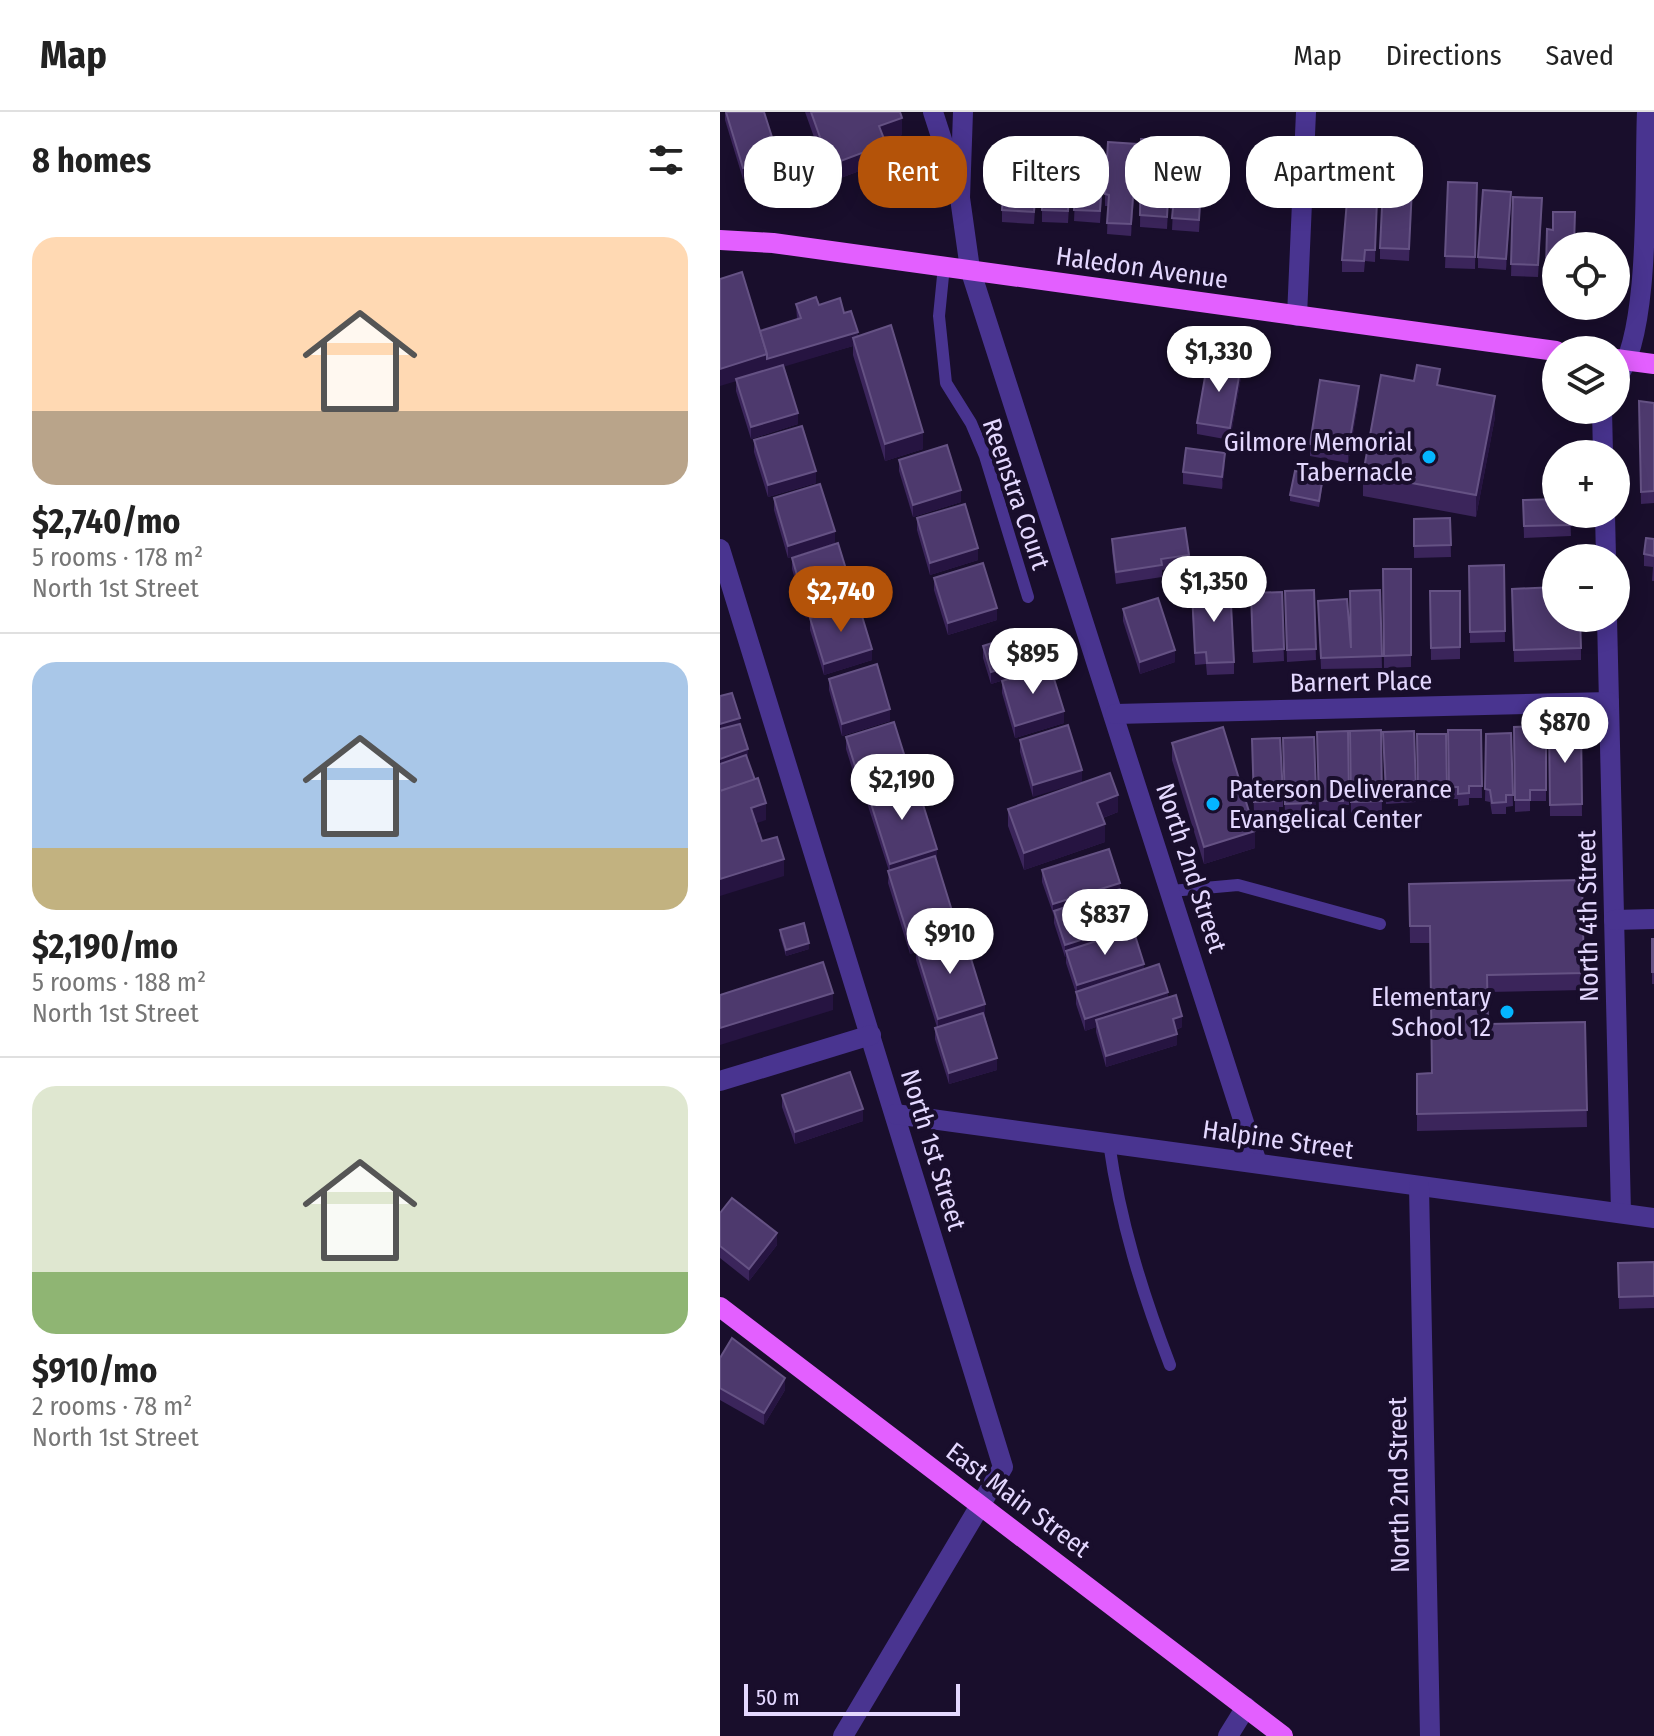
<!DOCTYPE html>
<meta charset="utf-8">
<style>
body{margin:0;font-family:"Fira Sans Condensed",sans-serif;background:#f6f6f6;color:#222;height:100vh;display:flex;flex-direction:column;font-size:30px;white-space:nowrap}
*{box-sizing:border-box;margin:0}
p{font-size:26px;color:#767676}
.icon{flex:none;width:44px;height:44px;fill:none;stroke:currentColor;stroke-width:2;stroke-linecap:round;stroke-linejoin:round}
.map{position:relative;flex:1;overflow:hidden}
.drawer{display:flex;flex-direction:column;background:#fff;width:720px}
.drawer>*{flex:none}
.guide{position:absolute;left:24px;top:24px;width:760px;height:72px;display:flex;gap:16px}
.controls{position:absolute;left:822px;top:120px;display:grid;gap:16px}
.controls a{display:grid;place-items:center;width:88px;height:88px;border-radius:50%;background:#fff;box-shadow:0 4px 20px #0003;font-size:40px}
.scale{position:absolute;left:24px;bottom:20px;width:216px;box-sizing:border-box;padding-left:8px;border:4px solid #e4d8ff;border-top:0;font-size:22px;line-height:28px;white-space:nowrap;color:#e4d8ff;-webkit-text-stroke:6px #190e2c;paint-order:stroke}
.price{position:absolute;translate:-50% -68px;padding:0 18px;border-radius:28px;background:#fff;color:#222;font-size:26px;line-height:52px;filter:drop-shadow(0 2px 4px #0008)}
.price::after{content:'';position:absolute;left:50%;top:48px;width:24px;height:18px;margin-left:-12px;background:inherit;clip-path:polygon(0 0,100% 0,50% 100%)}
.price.active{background:#b45309;color:#fff}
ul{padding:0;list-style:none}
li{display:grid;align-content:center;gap:16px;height:424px;padding:0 32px}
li+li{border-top:2px solid #e0e0e0}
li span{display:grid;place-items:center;height:248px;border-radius:24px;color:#555}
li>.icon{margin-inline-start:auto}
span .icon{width:144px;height:144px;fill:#fffc;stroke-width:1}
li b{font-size:34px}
h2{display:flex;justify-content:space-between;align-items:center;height:96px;padding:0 32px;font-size:34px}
.pill{padding:0 28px;border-radius:32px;background:#fff;box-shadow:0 4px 20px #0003;font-size:28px;line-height:72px}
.pill.active{background:#b45309;color:#fff}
header{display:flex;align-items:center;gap:48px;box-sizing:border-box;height:112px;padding:0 40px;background:#fff;border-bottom:2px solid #e0e0e0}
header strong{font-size:38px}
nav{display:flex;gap:44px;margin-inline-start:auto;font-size:28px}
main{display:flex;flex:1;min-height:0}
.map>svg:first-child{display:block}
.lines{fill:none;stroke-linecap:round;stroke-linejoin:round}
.service{stroke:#493490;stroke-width:12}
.minor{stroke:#493490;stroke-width:20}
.primary{stroke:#e35fff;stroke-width:20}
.wall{fill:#3b255b}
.shaded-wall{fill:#261441}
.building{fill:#4d396d;stroke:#655284;stroke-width:2}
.poi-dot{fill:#04b5ff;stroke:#190e2c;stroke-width:3}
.labels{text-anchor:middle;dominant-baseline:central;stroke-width:8;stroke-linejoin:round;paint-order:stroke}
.street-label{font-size:26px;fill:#e4d8ff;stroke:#190e2c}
.poi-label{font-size:26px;fill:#e4d8ff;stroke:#190e2c;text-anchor:end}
</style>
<header>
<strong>Map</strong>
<nav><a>Map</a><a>Directions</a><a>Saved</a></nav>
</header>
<main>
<section class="drawer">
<h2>8 homes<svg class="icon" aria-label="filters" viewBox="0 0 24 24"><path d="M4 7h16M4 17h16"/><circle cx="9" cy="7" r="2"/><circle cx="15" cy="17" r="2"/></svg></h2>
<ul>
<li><span style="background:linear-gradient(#ffd9b3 70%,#b9a48a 0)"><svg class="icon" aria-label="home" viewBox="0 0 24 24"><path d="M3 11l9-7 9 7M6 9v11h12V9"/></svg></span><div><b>$2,740/mo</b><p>5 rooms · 178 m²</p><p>North 1st Street</p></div></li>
<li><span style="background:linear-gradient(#a9c7e8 75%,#c2b280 0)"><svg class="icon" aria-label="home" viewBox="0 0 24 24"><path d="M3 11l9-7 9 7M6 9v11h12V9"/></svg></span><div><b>$2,190/mo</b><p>5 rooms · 188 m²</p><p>North 1st Street</p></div></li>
<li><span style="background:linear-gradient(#dfe7d0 75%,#8fb573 0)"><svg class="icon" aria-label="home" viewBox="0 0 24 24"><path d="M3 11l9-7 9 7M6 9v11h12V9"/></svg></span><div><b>$910/mo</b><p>2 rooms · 78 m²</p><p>North 1st Street</p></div></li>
</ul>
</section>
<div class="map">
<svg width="934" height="1624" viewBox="0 0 934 1624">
<rect width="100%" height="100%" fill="#190e2c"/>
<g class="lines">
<!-- service -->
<g class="service">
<path d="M224 154 219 204 226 271 251 311 265 344 308 485"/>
<path d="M451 779 518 773 660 812"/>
<path d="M389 1031C400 1109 422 1180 450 1253"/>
</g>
<!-- minor -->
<g class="minor">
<path d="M213 0 236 71"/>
<path d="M243 0 240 86 250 157 537 1051"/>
<path d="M577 204 586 0"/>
<path d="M896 267C932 223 924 61 927 0"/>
<path d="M882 298 883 342"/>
<path d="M885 402 886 446"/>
<path d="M0 437 283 1355 123 1624"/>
<path d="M887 506 901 1101"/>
<path d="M395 602 889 590"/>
<path d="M894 808 934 807"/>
<path d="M0 969 151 923"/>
<path d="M175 1002 934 1106"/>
<path d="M699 1074 710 1624"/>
<path d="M508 1624 526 1595"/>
</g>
<!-- primary -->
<g class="primary">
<path d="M0 128 53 131 836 239"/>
<path d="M896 247 934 252"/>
<path d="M0 1195 563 1624"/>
</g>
</g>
<!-- wall -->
<g class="wall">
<path d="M5 0H44L58 56 23 67 5 8Z"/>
<path d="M85 0H180L182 23 164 29 166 49 110 70Z"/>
<path d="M421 27 450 63 447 117 420 115Z"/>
<path d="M417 44 411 124 387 122 388 94H385V82Z"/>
<path d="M483 54 479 120 452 118 453 97H450V85Z"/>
<path d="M693 55 689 149 660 147V136Z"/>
<path d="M318 57 314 112 282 110V98L301 65Z"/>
<path d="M351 62 348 111 322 110V90H319V79Z"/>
<path d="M383 66 380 111 354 109 355 85 352 84V73Z"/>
<path d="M728 70 757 71 755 157 725 156Z"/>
<path d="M793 85 822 98 818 165 791 164Z"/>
<path d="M652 88H657L655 150 645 149 644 160H622V148Z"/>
<path d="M791 91 786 158 758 156V145Z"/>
<path d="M827 117 836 134V168H826Z"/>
<path d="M76 192 99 193 124 201 203 337 165 349 133 243V234L63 254 78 312 31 327 16 279V268L40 219 77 207Z"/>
<path d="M521 265 510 328 477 322V311Z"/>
<path d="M720 274 775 305 756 405 643 384V362Z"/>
<path d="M639 285 628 351 590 344V332Z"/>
<path d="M919 289 934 291V391L921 392Z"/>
<path d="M34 328 96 371 48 385 34 340Z"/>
<path d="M179 348 241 390 193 405 179 359Z"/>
<path d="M505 352 502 377 463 372V360Z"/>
<path d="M603 370 599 395 570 389V383Z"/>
<path d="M54 386 115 431 68 446 54 398Z"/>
<path d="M803 388 850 402 851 424 804 426Z"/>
<path d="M197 406 258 448 210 463 197 418Z"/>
<path d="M730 406 731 445 694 446V407Z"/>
<path d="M392 427 469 443V455L442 458V465L396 472 392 439Z"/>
<path d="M934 427V469H932L933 455 924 454V442Z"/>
<path d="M72 446 133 491 86 506 72 457Z"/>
<path d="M784 453 785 530 750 531 749 454Z"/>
<path d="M663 457H691V555L664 556Z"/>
<path d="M214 466 277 508 228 523 214 478Z"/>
<path d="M792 477 861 536V548L794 550Z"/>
<path d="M594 478 596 548 567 550 565 479Z"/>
<path d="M660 478 662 556 601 557 598 489 631 530Z"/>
<path d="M710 479H740V547L711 548Z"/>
<path d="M562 480 564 549 533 551 531 493Z"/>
<path d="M472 491 514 550V562L487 563 486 552 475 553Z"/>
<path d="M403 497 455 550 420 562 403 509Z"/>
<path d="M90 506 152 548 104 563 90 518Z"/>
<path d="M263 534 313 559 271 572 263 546Z"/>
<path d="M109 567 170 609 122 624 109 578Z"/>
<path d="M282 569 344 611 295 626 282 581Z"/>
<path d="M348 613 313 685 300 640V628Z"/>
<path d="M829 613H861L862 704H830Z"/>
<path d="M826 614V689H810V699L795 700 794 615Z"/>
<path d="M661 618 662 701 631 702 630 619Z"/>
<path d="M728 618H761L762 686H749V693L738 694V687H729Z"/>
<path d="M628 619 629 693H623V700L599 701 597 620Z"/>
<path d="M694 619 696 690 666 692 663 632Z"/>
<path d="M791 621 793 694 786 695V702H772L770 690 765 689 766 622Z"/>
<path d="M697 622H726L727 688 698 689Z"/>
<path d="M126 625 188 667 140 682 126 637Z"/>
<path d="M563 626 596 693 591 694V703L565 704Z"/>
<path d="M532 627 563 683V695H559V701L534 702Z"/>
<path d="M452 631 535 736 484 752 452 648Z"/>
<path d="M148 682 217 749 216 750 237 823 265 904 277 958 229 972 215 927V916L217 915 196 848V840L190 842 168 771 169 759 148 694Z"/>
<path d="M288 697 398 700 383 706 385 730 304 758 288 714Z"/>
<path d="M322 758 400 777 424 857 448 886 462 915 456 918 457 933 386 955 376 920V915L365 919 356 892V881L346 851V844L345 845 334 811V804L322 770Z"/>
<path d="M862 768 864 878 768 880V912L865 910 867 1015 697 1019V962L712 961 710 831H690L689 772Z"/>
<path d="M60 818 89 837 66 844 60 824Z"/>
<rect x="932" y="827" width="2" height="45"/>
<path d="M62 983 143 1009 75 1032 62 995Z"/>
<path d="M0 1101 57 1133 29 1169 0 1146Z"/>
<path d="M934 1150V1196L899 1197 898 1151Z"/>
<path d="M0 1246 65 1278 44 1313 0 1288Z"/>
</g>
<!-- shaded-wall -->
<g class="shaded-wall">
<path d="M182 6V23L159 31V14Z"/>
<path d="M166 32V49L110 70V53Z"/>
<path d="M417 32V44L411 124V112Z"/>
<path d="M58 44V56L23 67V56Z"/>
<path d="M791 80V91L786 158V147Z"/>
<path d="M138 220V232L133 226V234L0 274V257L47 242Z"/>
<path d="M521 253V265L510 328V316Z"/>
<path d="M639 274V285L628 351V339Z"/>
<path d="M775 284V305L756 405V383Z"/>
<path d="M78 301V312L31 327V315Z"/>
<path d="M203 320V337L165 349V332Z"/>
<path d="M505 341V352L502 377V365Z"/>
<path d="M96 359V371L48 385V373Z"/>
<path d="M241 378V390L193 405V393Z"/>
<path d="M115 419V431L68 446V434Z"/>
<path d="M258 436V448L210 463V451Z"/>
<path d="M133 480V491L86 506V494Z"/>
<path d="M277 496V508L228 523V511Z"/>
<path d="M152 537V548L104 563V552Z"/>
<path d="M455 538V550L420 562V550Z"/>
<path d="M313 547V559L271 572V560Z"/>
<path d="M170 597V609L122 624V612Z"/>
<path d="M344 599V611L295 626V614Z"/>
<path d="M20 606V617L0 624V612Z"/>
<path d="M28 637V649L0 659V647Z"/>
<path d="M188 655V667L140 682V670Z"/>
<path d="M362 658V670L313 685V673Z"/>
<path d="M596 681V693L591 694V683Z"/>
<path d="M398 683V700L377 708V691Z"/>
<path d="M46 691V708L31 713V696Z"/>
<path d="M385 712V730L304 758V741Z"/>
<path d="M535 719V736L484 752V735Z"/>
<path d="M217 737V749L170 764V752Z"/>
<path d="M64 747V764L0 784V767Z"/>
<path d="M400 771V783L334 799 333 804V792Z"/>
<path d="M411 812V823L346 839V844L345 845V833Z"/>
<path d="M237 815V827L196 836V840L190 842V830Z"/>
<path d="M89 831V837L66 844V838Z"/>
<path d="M424 852V863L357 885V873Z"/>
<path d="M448 880V891L376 908V915L365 919V907Z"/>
<path d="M113 881V898L0 933V916Z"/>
<path d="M265 892V904L218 919V907Z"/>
<path d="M462 904V915L453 919V907Z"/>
<path d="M457 922V933L386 955V944Z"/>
<path d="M277 946V958L229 972V961Z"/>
<path d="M143 997V1009L75 1032V1020Z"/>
<path d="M57 1121V1133L29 1169V1157Z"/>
<path d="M65 1266V1278L44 1313V1301Z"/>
</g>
<!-- building -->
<g class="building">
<path d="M6 0H44L58 44 23 56Z"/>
<path d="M91 0H180L182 6 159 14 166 32 110 53Z"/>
<path d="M421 27 441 28 439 51 450 52 447 105 420 103Z"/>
<path d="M388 30 417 32 411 112 387 111 389 83 385 82Z"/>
<path d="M453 41 483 42 479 108 452 106 454 85H450Z"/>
<path d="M302 45H318L314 100 282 98 284 64 301 65Z"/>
<path d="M321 48 351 50 348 99 322 98 323 79H319Z"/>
<path d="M354 52 383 54 380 99 354 98 356 73H352Z"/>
<path d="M630 53 653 54 652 88H657L655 138H645L644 149 622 148Z"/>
<path d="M664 54 693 55 689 137 660 136Z"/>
<path d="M728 70 757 71 755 145 725 144Z"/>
<path d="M763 78 791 80 786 147 758 145Z"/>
<path d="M793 85 822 86 818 153 791 152Z"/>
<path d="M833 100H855L854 134H836V156H826L827 117 833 118Z"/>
<rect x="857" y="130" width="24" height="4"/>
<path d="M22 160 47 242 0 257V167Z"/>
<path d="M96 185 99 193 120 186 124 201 131 199 138 220 47 247V242L40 219 81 206 76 192Z"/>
<path d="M171 213 203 320 165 332 133 226Z"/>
<path d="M488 248 521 253 510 316 477 311Z"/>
<path d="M63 253 78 301 31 315 16 267Z"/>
<path d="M697 253 720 257 717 273 775 284 756 383 643 362 661 263 694 269Z"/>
<path d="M600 268 639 274 628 339 590 332Z"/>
<path d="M919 289 934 291V379L921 380Z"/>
<path d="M82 314 96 359 48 373 34 328Z"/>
<path d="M227 333 241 378 193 393 179 348Z"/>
<path d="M466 336 505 341 502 365 463 360Z"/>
<path d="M575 359 603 364 599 389 570 383Z"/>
<path d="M100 372 115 419 68 434 54 386Z"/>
<path d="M836 387V402H850L851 413 804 414 803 388Z"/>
<path d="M245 392 258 436 210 451 197 406Z"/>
<path d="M730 406 731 433 694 434V407Z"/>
<path d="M465 416 469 443 441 447 442 453 396 460 392 427Z"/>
<path d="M926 426 934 427V444L924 442Z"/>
<path d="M118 431 133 480 86 494 72 446Z"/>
<path d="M263 451 277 496 228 511 214 466Z"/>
<path d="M784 453 785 519 750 520 749 454Z"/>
<path d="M663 457H691V543L664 544Z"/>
<path d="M510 473 514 550 487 551 486 540 475 541 472 480 486 479V474Z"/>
<path d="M836 475V506H860L861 536 794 538 792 477Z"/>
<path d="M594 478 596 537 567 538 565 479Z"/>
<path d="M660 478 662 544 601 546 598 489 627 487 631 536 630 479Z"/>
<path d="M710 479H740V535L711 536Z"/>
<path d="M562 480 564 537 533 539 531 481Z"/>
<path d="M438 486 455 538 420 550 403 497Z"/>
<path d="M138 491 152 537 104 552 90 506Z"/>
<path d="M304 521 313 547 271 560 263 534Z"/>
<path d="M157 552 170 597 122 612 109 567Z"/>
<path d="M330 554 344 599 295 614 282 569Z"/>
<path d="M12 581 20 606 0 612V584Z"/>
<path d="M174 610 188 655 140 670 126 625Z"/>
<path d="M20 612 28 637 0 647V617Z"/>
<path d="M348 613 362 658 313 673 300 628Z"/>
<path d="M829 613H861L862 692 830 693Z"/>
<path d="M826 614V678H810V688H795L794 615Z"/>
<path d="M503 615 535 719 484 735 452 631Z"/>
<path d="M661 618 662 689 631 690 630 619Z"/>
<path d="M728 618H761L762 674H749V681L738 682V675H729Z"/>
<path d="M628 619 629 681 623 682V689H599L597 620Z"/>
<path d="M694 619 696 678 666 680 663 620Z"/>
<path d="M791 621 793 683H786V690L772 691 770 678 765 677 766 622Z"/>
<path d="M697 622H726L727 676 698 677Z"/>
<path d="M594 625 596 681 591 683V691L565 692 563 626Z"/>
<path d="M560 626 563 683H559V689L534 690 532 627Z"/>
<path d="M26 643 35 668 0 679V652Z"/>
<path d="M390 661 398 683 377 691 385 712 304 741 288 697Z"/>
<path d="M38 666 46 691 31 696 42 729 57 725 64 747 0 767V679Z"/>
<path d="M195 667 217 737 170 752 148 682Z"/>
<path d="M389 737 400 771 333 792 322 758Z"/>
<path d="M215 744 237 815 190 830 168 759Z"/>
<path d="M862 768 864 861 767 863 768 912 865 910 867 998 697 1002V962L712 961 710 814H690L689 772Z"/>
<path d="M400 777 411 812 345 833 334 799Z"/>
<path d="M84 811 89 831 66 838 60 818Z"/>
<path d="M413 817 424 852 357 873 346 839Z"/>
<path d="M243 821 265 892 218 907 196 836Z"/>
<rect x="932" y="827" width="2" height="33"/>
<path d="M103 850 113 881 0 916V883Z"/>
<path d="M439 852 448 880 365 907 356 880Z"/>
<path d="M456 883 462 904 453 907 457 922 386 944 376 908Z"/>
<path d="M263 901 277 946 229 961 215 916Z"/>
<path d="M130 960 143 997 75 1020 62 983Z"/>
<path d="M12 1086 57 1121 29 1157 0 1134V1101Z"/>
<path d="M934 1150V1184L899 1185 898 1151Z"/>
<path d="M12 1226 65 1266 44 1301 0 1276V1246Z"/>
</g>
<!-- markers -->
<g class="poi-dot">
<circle cx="709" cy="345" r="8"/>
<circle cx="493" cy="692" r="8"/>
<circle cx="787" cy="900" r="8"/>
</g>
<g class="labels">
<!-- street labels -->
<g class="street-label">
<text transform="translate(422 156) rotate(8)">Haledon Avenue</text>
<text transform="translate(296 382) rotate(71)">Reenstra Court</text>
<text transform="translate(641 570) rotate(-1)">Barnert Place</text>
<text transform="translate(471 756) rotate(72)">North 2nd Street</text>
<text transform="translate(868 804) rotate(-91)">North 4th Street</text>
<text transform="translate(558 1028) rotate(8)">Halpine Street</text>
<text transform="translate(213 1038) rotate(73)">North 1st Street</text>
<text transform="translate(679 1373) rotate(-91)">North 2nd Street</text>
<text transform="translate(298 1388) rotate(37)">East Main Street</text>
</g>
<!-- poi labels -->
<g class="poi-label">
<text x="693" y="330">Gilmore Memorial<tspan x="693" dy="30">Tabernacle</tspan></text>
<text x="509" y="677" text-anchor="start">Paterson Deliverance<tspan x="509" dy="30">Evangelical Center</tspan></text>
<text x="771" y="885">Elementary<tspan x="771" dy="30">School 12</tspan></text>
</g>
</g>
</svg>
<div class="controls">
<a><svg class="icon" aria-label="locate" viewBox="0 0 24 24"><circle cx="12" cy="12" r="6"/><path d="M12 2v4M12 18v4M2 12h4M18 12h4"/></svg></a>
<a><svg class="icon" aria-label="layers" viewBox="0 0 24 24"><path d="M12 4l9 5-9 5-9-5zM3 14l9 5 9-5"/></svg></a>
<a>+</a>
<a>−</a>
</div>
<div class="scale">50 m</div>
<b class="price" style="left:499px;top:282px">$1,330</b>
<b class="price" style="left:494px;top:512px">$1,350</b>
<b class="price active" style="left:121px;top:522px">$2,740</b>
<b class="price" style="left:313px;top:584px">$895</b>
<b class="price" style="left:845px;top:653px">$870</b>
<b class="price" style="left:182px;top:710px">$2,190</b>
<b class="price" style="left:385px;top:845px">$837</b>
<b class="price" style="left:230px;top:864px">$910</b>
<div class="guide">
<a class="pill">Buy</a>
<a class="pill active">Rent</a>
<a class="pill">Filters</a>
<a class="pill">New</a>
<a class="pill">Apartment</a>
</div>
</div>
</main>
